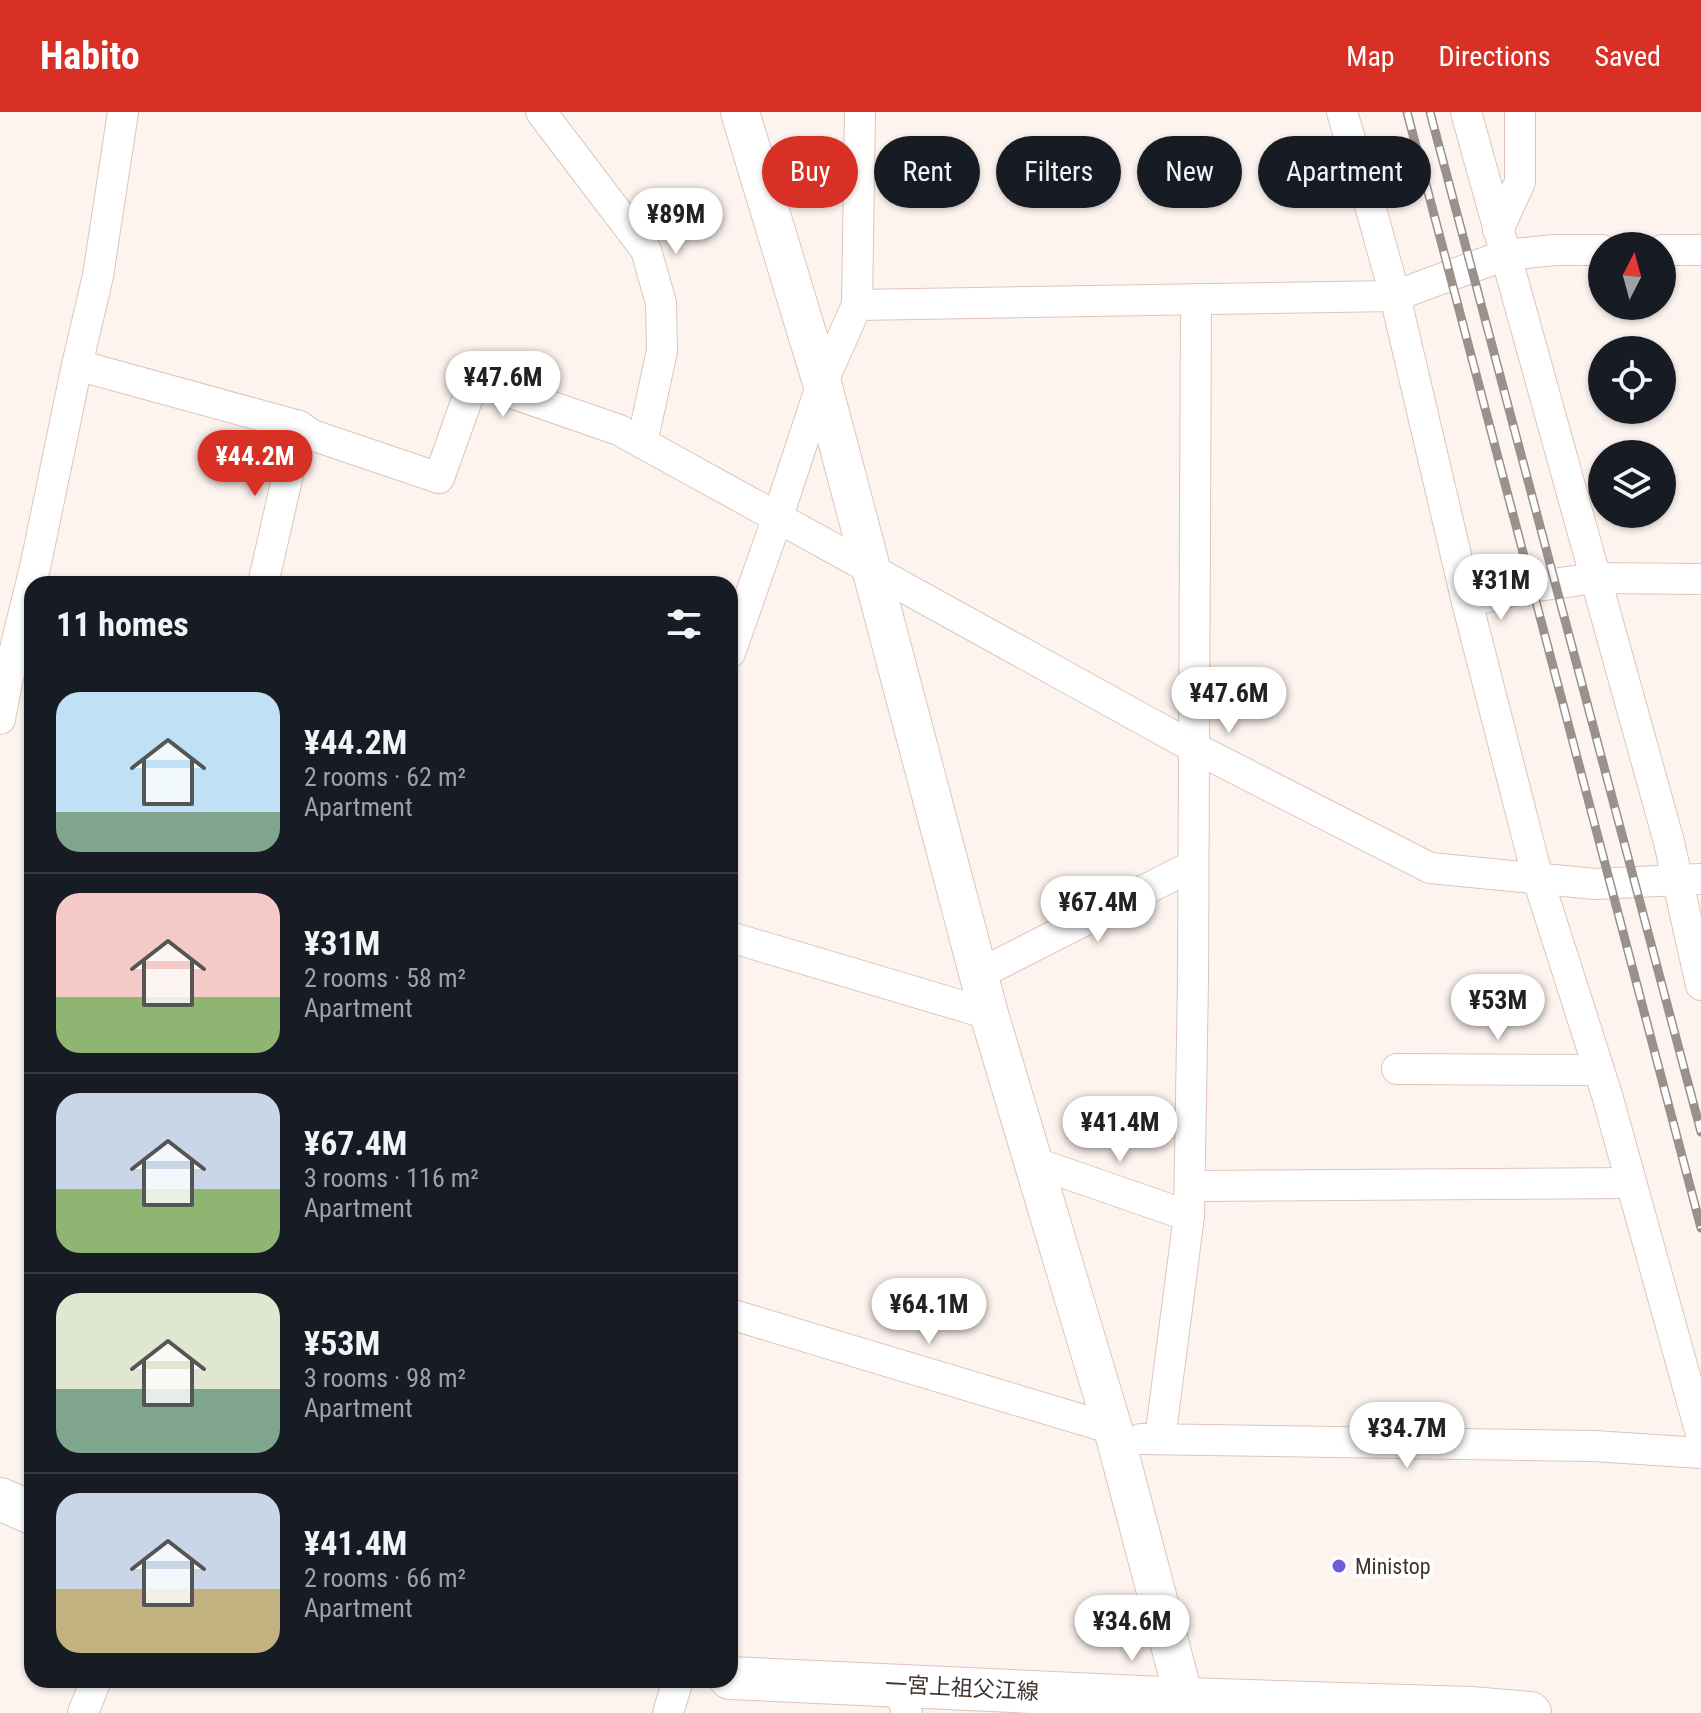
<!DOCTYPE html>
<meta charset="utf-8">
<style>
body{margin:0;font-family:"Roboto Condensed","Noto Sans JP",sans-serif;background:#242831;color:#f1f3f6;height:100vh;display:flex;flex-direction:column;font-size:30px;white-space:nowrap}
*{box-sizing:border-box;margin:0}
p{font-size:26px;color:#9ea1a6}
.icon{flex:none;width:44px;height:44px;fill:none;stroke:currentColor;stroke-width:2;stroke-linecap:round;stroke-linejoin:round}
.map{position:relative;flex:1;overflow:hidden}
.sheet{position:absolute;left:24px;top:464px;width:714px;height:1112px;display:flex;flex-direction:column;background:#171b24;border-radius:24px;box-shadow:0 2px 6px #0004}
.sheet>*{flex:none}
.guide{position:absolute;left:762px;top:24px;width:760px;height:72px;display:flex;gap:16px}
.needle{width:52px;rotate:6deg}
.buttons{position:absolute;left:1588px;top:120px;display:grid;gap:16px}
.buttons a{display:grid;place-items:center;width:88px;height:88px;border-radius:50%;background:#171b24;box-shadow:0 2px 6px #0004;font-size:40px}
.price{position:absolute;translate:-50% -68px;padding:0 18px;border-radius:28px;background:#fff;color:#222;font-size:26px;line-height:52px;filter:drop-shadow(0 2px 4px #0008)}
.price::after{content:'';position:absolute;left:50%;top:48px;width:24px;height:18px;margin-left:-12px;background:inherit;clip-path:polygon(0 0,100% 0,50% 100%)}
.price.on{background:#d93025;color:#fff}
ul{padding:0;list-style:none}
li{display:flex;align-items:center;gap:24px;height:200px;padding:0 32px}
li+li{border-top:2px solid #363941}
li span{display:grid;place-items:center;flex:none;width:224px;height:160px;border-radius:24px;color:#555}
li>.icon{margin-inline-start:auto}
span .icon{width:96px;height:96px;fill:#fffc;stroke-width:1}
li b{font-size:34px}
h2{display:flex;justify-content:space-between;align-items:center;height:96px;padding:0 32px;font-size:34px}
.pill{padding:0 28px;border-radius:36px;background:#171b24;box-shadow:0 2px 6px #0004;font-size:28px;line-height:72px}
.pill.on{background:#d93025;color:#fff}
header{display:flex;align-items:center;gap:48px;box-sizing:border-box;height:112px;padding:0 40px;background:#d93025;color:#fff}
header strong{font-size:38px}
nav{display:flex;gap:44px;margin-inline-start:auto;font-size:28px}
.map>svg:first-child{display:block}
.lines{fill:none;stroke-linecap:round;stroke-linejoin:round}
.minor-casing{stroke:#ddc5ba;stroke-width:32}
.tertiary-casing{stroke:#ddc5ba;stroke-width:40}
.secondary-casing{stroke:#ddc5ba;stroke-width:44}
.minor{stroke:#fff;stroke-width:30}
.tertiary{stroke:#fff;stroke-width:38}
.secondary{stroke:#fff;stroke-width:42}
.rail-casing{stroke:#9b918c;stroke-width:9}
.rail{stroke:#fff;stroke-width:6;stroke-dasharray:18;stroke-linecap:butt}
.poi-dot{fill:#725cd7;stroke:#fff;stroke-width:3}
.labels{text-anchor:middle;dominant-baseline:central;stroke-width:8;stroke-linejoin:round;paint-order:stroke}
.poi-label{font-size:22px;fill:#3e3530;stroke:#fff;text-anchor:start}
.street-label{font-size:22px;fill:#3e3530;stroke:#fff}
</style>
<header>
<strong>Habito</strong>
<nav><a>Map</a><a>Directions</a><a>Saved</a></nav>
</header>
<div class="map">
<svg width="1701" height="1601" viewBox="0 0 1701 1601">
<rect width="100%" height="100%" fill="#fef4ef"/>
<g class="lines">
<!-- minor casing -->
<g class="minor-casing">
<g id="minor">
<path d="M541 0 646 138 661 191 662 239 642 331"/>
<path d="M1342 0 1373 104 1395 184 1467 490 1538 767 1607 983 1701 1322"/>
<path d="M1466 0 1669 730 1701 873"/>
<path d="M1498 118 1520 70V0"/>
<path d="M1662 138H1701"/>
<path d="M857 193 1395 184 1505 143 1554 138H1602"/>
<path d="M77 253 299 314 312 323 439 366 474 268 619 318 1193 635 1430 756 1595 772 1701 767"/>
<path d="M263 472 299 314"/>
<path d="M1467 490 1523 476 1596 466 1701 467"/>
<path d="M730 541 777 407 822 271 857 193 860 0"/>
<path d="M0 607 7 570 36 451 77 253 98 164 123 0"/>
<path d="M730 825 989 902"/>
<path d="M979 862 1192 754"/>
<path d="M1397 957 1599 958"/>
<path d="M1033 1050 1189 1104"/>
<path d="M1190 1074 1631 1071"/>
<path d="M730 1202 1113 1317"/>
<path d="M1141 1327 1594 1334 1701 1341"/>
<path d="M1160 1327 1189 1104 1193 868 1196 187"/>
<path d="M899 1573 907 1601"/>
<path d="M83 1601 96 1568"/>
<path d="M668 1601 678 1568"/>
</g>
</g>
<!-- tertiary casing -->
<g class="tertiary-casing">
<path id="tertiary" d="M740 0 822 271 989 902 1113 1317 1188 1601"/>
</g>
<!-- secondary casing -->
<g class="secondary-casing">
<g id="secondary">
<path d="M0 1387 32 1401"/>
<path d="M730 1566 1184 1587 1470 1596 1530 1601"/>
</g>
</g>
<!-- minor -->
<use href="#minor" class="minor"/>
<!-- tertiary -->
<use href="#tertiary" class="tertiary"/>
<!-- secondary -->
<use href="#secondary" class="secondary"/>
<!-- rail casing -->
<g class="rail-casing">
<g id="rail">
<path d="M1407 0 1701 1116"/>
<path d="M1430 0 1701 1020"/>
</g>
</g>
<!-- rail -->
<use href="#rail" class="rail"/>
</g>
<!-- markers -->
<circle class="poi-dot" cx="1339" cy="1454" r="8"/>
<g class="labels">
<!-- poi labels -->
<g class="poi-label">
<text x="1355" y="1454">Ministop</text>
</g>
<!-- street labels -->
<g class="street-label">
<text transform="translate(962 1576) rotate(3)">一宮上祖父江線</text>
</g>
</g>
</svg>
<div class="buttons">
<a><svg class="needle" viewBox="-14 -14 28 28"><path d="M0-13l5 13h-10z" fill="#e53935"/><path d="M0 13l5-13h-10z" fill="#9ea1a6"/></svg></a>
<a><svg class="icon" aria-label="locate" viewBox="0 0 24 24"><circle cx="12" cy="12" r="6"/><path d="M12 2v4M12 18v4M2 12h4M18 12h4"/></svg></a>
<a><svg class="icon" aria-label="layers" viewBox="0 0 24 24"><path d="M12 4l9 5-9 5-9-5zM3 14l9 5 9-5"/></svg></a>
</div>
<b class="price" style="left:676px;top:144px">¥89M</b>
<b class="price" style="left:503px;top:307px">¥47.6M</b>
<b class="price on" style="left:255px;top:386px">¥44.2M</b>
<b class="price" style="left:1501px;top:510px">¥31M</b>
<b class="price" style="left:1229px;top:623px">¥47.6M</b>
<b class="price" style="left:1098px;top:832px">¥67.4M</b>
<b class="price" style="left:1498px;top:930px">¥53M</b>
<b class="price" style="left:1120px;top:1052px">¥41.4M</b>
<b class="price" style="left:929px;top:1234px">¥64.1M</b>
<b class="price" style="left:1407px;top:1358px">¥34.7M</b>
<b class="price" style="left:1132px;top:1551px">¥34.6M</b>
<div class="guide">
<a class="pill on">Buy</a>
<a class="pill">Rent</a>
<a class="pill">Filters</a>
<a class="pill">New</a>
<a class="pill">Apartment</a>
</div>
<section class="sheet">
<h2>11 homes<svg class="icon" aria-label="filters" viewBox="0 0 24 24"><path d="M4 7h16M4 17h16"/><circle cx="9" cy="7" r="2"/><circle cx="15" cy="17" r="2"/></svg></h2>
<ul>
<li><span style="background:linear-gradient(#bfe0f5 75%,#7fa58c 0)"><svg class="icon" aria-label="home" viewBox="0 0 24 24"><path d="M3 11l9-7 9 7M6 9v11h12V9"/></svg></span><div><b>¥44.2M</b><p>2 rooms · 62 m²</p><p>Apartment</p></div></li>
<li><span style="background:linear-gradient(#f6c9c9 65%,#8fb573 0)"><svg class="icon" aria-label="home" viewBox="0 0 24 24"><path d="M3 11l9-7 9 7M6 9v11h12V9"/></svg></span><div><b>¥31M</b><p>2 rooms · 58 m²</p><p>Apartment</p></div></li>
<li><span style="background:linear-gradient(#c9d6e8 60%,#8fb573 0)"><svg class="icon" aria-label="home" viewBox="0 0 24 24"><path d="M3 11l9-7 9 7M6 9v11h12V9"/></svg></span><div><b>¥67.4M</b><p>3 rooms · 116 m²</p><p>Apartment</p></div></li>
<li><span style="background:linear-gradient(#dfe7d0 60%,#7fa58c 0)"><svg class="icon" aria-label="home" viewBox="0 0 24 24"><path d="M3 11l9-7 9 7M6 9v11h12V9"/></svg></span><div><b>¥53M</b><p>3 rooms · 98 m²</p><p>Apartment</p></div></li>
<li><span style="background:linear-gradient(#c9d6e8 60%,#c2b280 0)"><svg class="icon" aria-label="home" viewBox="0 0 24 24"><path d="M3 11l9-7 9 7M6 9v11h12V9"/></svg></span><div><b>¥41.4M</b><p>2 rooms · 66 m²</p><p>Apartment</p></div></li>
</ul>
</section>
</div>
